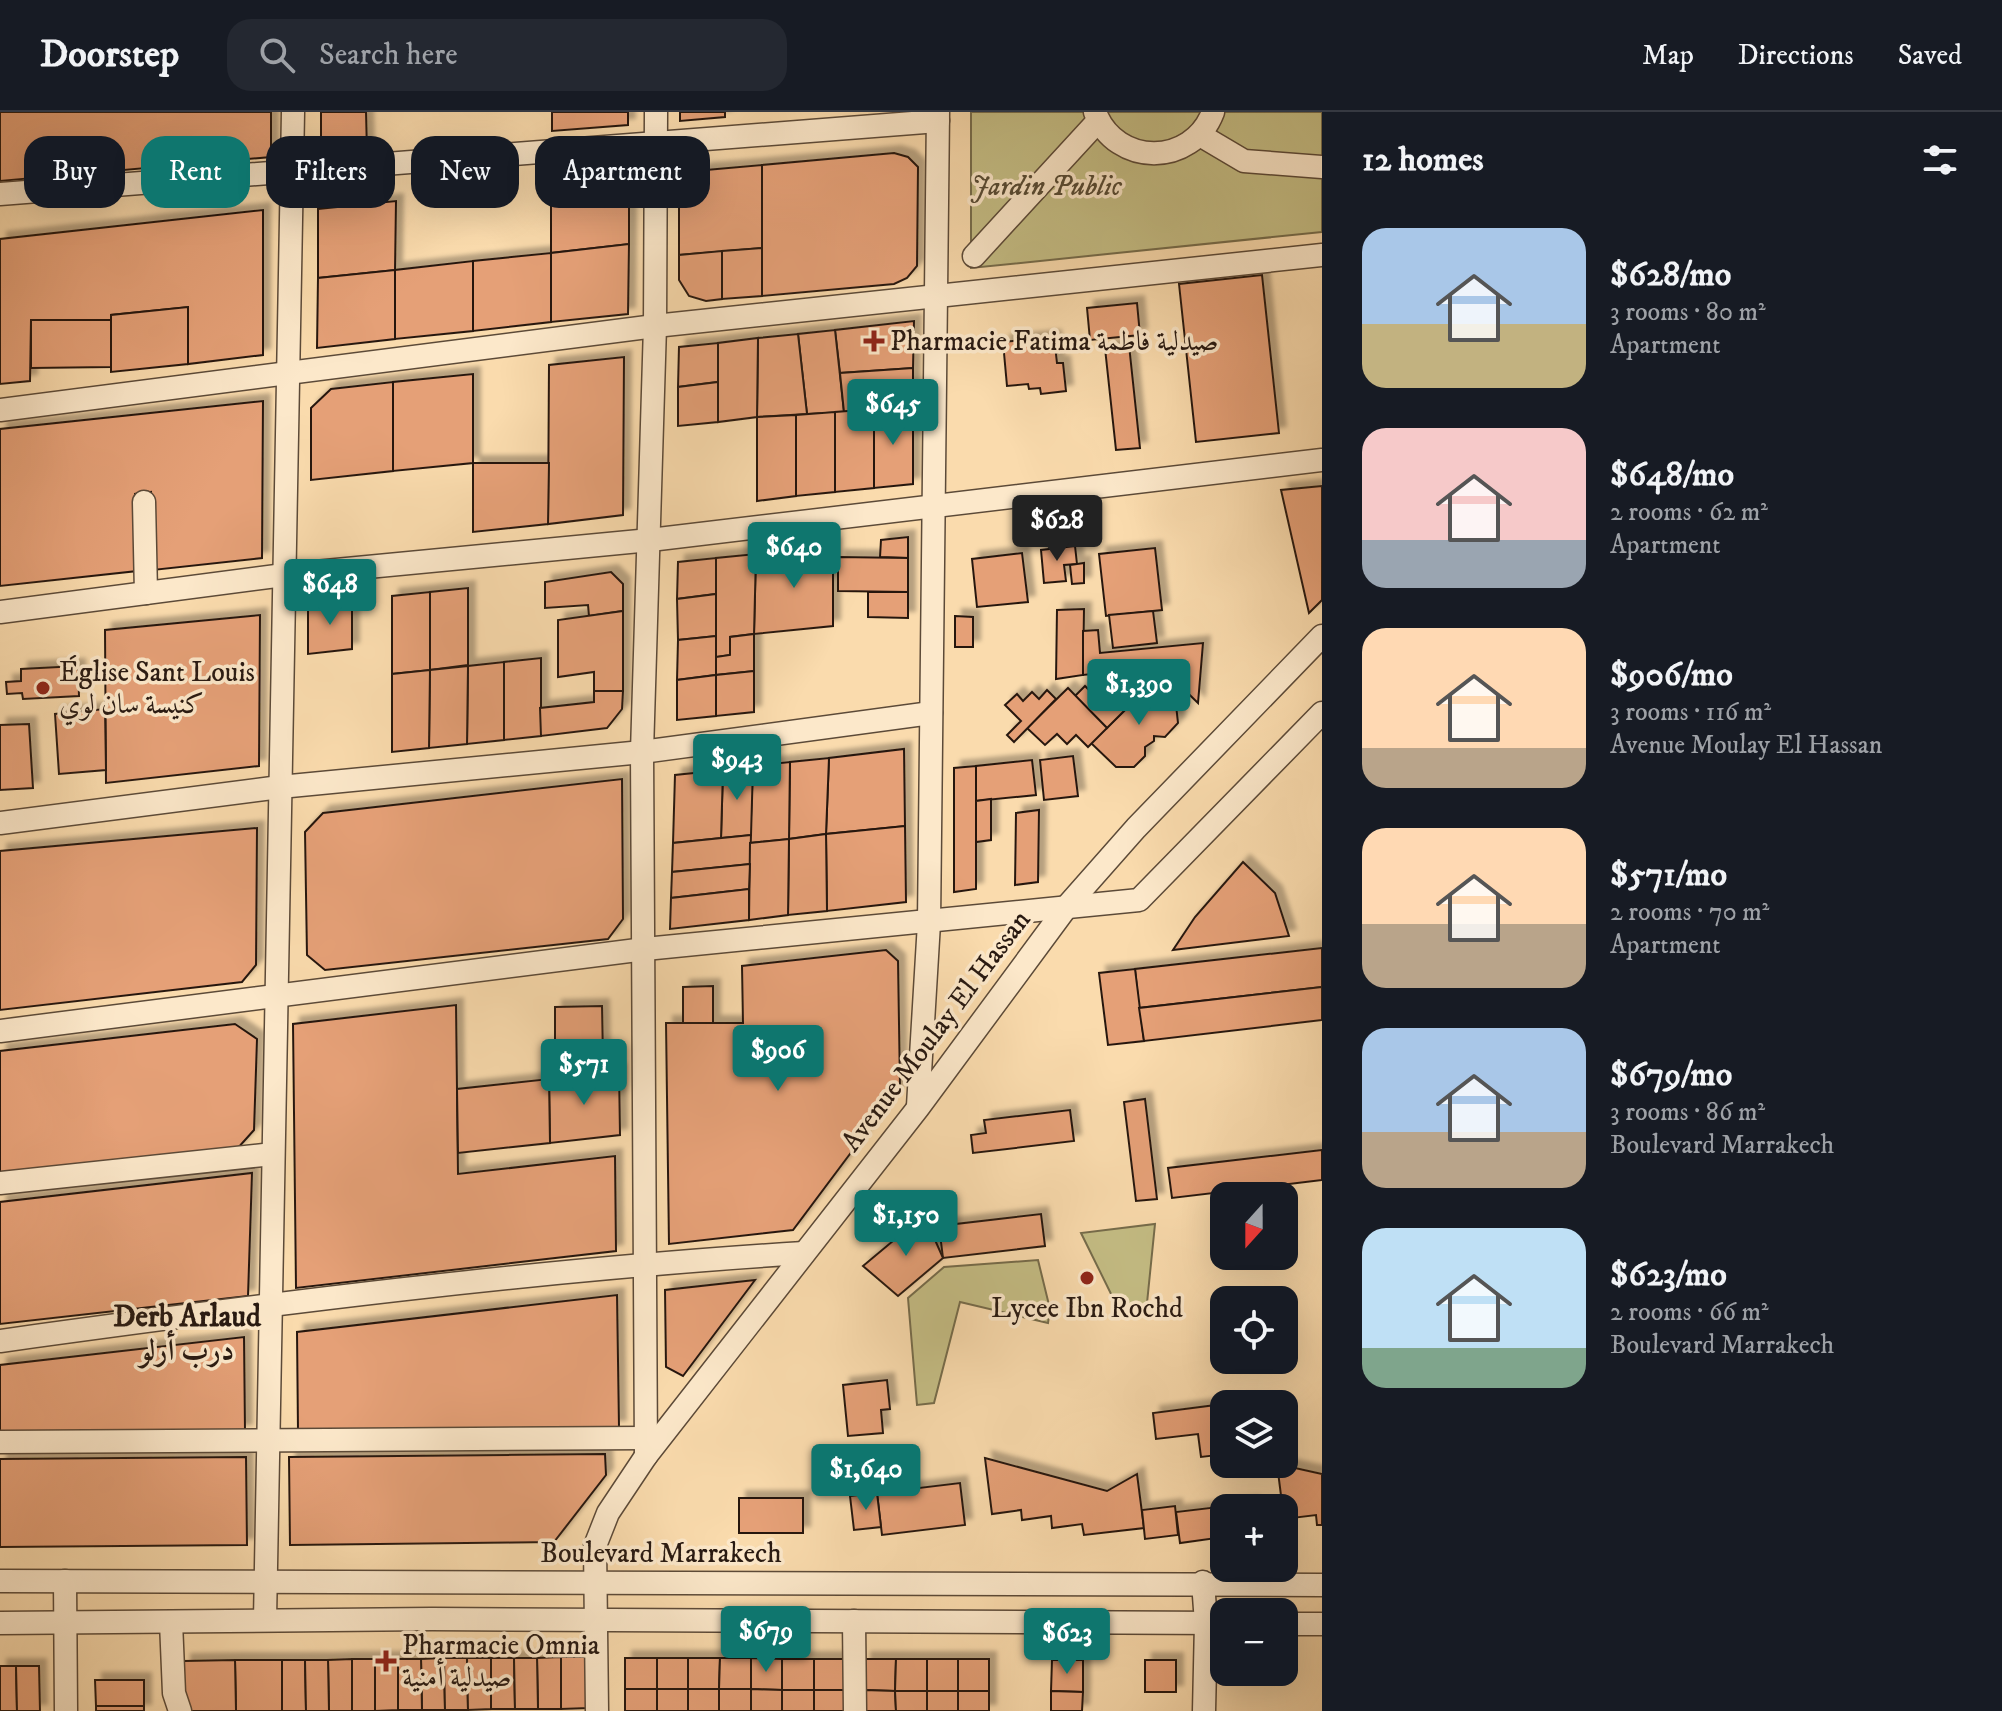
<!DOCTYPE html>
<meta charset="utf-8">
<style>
body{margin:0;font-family:"IM FELL DW Pica",Amiri,serif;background:#242831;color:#f1f3f6;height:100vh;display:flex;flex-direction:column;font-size:30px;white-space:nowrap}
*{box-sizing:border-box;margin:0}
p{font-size:26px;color:#9ea1a6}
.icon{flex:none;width:44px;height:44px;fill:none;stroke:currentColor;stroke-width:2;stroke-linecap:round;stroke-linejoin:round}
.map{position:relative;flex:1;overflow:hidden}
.sheet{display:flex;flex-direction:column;background:#171b24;width:680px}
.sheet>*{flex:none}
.top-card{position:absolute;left:24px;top:24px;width:760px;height:72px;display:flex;gap:16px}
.needle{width:52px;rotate:201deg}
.tools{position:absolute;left:1210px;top:1070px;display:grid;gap:16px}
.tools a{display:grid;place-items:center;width:88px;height:88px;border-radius:16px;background:#171b24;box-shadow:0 8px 32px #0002;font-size:40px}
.price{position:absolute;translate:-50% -68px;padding:0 18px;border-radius:8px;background:#0f766e;color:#fff;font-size:26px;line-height:52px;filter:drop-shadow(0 2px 4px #0008)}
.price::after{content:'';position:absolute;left:50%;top:48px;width:24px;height:18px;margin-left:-12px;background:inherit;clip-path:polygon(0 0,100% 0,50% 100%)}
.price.active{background:#222;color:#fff}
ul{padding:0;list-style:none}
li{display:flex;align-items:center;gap:24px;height:200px;padding:0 40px}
li span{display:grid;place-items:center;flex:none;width:224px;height:160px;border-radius:24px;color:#555}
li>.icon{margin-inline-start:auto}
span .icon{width:96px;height:96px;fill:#fffc;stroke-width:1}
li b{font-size:34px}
h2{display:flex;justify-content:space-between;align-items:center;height:96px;padding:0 40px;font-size:34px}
.pill{padding:0 28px;border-radius:24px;background:#171b24;box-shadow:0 8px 32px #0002;font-size:28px;line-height:72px}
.pill.active{background:#0f766e;color:#fff}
header{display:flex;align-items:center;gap:48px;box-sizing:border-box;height:112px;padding:0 40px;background:#171b24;border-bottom:2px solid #363941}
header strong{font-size:38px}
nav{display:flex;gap:44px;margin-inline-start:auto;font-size:28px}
.search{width:560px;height:72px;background:#242831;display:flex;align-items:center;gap:20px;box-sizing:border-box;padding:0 28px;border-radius:24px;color:#9ea1a6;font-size:30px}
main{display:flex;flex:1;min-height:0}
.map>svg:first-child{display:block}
.green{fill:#c5be85;stroke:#766c4b;stroke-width:2}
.building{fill:#e5a077;stroke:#281911;stroke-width:2;filter:url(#shadow)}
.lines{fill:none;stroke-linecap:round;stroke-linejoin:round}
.street-casing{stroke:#5c4a38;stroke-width:25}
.street{stroke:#fce8ca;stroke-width:22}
.poi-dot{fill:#8f2418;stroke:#fce8ca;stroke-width:3}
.labels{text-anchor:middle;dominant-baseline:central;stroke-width:7;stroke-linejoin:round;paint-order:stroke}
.park-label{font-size:28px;font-style:italic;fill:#574b34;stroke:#fce8ca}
.poi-label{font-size:28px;fill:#281911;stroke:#fce8ca;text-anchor:start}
.street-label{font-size:28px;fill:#281911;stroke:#fce8ca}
.neighbourhood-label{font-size:30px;font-weight:bold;fill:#281911;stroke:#fce8ca}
</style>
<header>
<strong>Doorstep</strong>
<div class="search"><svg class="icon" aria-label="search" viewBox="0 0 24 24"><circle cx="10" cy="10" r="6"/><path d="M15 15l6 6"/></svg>Search here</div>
<nav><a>Map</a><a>Directions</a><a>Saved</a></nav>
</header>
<main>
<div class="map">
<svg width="1322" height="1599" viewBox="0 0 1322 1599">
<defs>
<filter id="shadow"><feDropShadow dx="7" dy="-7" stdDeviation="2" flood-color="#0004"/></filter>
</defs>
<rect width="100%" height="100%" fill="#fadbad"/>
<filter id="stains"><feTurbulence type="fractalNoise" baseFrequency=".0025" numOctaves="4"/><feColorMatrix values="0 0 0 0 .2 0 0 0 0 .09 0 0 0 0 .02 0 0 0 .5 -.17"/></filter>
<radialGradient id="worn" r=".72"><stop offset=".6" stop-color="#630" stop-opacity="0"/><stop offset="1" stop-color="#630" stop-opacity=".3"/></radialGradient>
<!-- green -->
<g class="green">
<path d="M971 0H1322V120L971 156Z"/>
<path d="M1155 1112 1147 1191 1134 1205 1117 1194 1081 1121Z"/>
<path d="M1038 1148 1050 1197 1048 1211 960 1190 934 1291 917 1293 908 1186 944 1155Z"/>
</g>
<!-- building -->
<g class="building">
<path d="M0 0H271V45L0 69Z"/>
<path d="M321 0H366L367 40 321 41Z"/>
<path d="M552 0H628V13L552 19Z"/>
<path d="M680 0H725V5L680 9Z"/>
<path d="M894 41 908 45 918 55 917 154 907 166 894 172 762 184V53Z"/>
<path d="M762 53V136L679 143V84L688 66 706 58Z"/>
<path d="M629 63V132L551 141V71Z"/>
<path d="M396 89 395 158 318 166V97Z"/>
<path d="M263 98V243L188 252V195L111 203V208H31L30 269 0 272V127Z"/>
<path d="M629 132 628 202 551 210V141Z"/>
<path d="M762 136V184L722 187V139Z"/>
<path d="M722 139V187L706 189 689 184 679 168V143Z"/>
<path d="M551 141V210L473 219V149Z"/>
<path d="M473 149V219L395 227V158Z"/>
<path d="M395 158V227L317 236 318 166Z"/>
<path d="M1262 163 1279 321 1196 330 1179 172Z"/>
<path d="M1137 191 1140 223 1090 228 1087 196Z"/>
<path d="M188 195V252L111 260V203Z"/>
<path d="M31 208H111V255L31 256Z"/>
<path d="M914 209 913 256 840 261 835 218Z"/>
<path d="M835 218 844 300 807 302 798 222Z"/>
<path d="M798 222 807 302 757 305 758 226Z"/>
<path d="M1054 225 1057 251H1063L1066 279 1041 282 1040 276 1029 277 1028 272 1007 274 1003 230Z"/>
<path d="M758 226 757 305 718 310V231Z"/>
<path d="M718 231V270L678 275 679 235Z"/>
<path d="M1129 233 1140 336 1116 338 1105 236Z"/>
<path d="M624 245 623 403 548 412 549 253Z"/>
<path d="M913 256V295L844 300 840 261Z"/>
<path d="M473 262V351L393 359V270Z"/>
<path d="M393 270V359L311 368V296L331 277Z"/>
<path d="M718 270V310L678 314V275Z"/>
<path d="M263 289 262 446 153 458 151 380 135 382 137 459 0 474V317Z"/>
<path d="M913 295V372L874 376V297Z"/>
<path d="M874 297V376L835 380V300Z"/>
<path d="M835 300V380L796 384V303Z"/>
<path d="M796 303V384L757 389V305Z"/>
<path d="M473 351H549L548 412 473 420Z"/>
<path d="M1322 374V488L1309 501 1281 378Z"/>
<path d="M908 425V446L880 445 881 428Z"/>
<path d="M833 433V514L754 522 756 441Z"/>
<path d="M1075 434 1077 452 1064 453 1066 469 1044 471 1041 438Z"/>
<path d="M1155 436 1162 498 1106 504 1099 442Z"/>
<path d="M1022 441 1028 490 977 495 972 447Z"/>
<path d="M756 442 754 522 730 525V543L716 545V446Z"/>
<path d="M838 445 908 446V480L838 479Z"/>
<path d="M716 446V482L677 487 678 450Z"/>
<path d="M1084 451V471L1072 472 1070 453Z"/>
<path d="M611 460 623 472V499L589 504 588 493 545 496V470Z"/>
<path d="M468 476V553L430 558V480Z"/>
<path d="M430 480V558L392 562V484Z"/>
<path d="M868 480H908V506L868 505Z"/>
<path d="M716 482V524L678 528 677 487Z"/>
<path d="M352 488V537L308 542V492Z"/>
<path d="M1084 497 1083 563 1056 567 1057 498Z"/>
<path d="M623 499V579H594V560L558 565V508Z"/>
<path d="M1153 499 1157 531 1113 536 1109 503Z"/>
<path d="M260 503 259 654 106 671 105 518Z"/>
<path d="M955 504 973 505V535H955Z"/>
<path d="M1098 518 1100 541 1203 531 1198 591 1161 555 1083 563V519Z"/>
<path d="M754 522V559L716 563V545L730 543V525Z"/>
<path d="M716 524V563L677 568 678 528Z"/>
<path d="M541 546V624L504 628V550Z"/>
<path d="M504 550V628L467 632 468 554Z"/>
<path d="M78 554 79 584 23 587 22 581 7 582 6 570 21 569V557Z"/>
<path d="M468 554 467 632 429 636 430 558Z"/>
<path d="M430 558 429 636 392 640V562Z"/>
<path d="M754 559V600L716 604V563Z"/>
<path d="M716 563V604L677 608V568Z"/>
<path d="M1157 567 1175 584 1178 611 1165 625 1154 624V629L1145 635V644L1134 655H1116L1091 631Z"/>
<path d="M1139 568 1147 576 1107 616 1075 584 1085 574 1093 582 1102 573 1111 581 1121 570 1129 578Z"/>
<path d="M1068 576 1107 616 1088 635 1076 623 1067 632 1057 622 1045 633 1027 616Z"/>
<path d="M1047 578 1056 587 1014 630 1007 623 1021 609 1005 593 1017 582 1023 589 1032 580 1039 587Z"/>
<path d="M594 579H623L622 597 607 616 541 624 540 596 594 590Z"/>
<path d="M105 597 106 658 59 662 55 602Z"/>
<path d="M29 612 33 676 0 678V613Z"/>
<path d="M904 637 905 714 826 722 829 646Z"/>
<path d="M1073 644 1078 684 1044 688 1040 648Z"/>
<path d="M829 646 826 722 789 727 790 650Z"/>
<path d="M1032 648 1036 683 976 689V654Z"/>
<path d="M790 650 789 727 750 731 753 654Z"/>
<path d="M753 654 751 723 721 726 723 658Z"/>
<path d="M976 654V777L954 780V656Z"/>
<path d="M723 658 721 726 673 731 675 663Z"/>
<path d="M622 667 623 807 608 827 325 858 307 843 305 720 323 701Z"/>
<path d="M991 687V728L976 730V689Z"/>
<path d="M1039 698 1038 770 1015 773 1016 701Z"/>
<path d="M905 714 906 790 827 799 826 722Z"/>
<path d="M257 716 256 853 242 870 0 898V739Z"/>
<path d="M826 722 827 799 788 803 789 727Z"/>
<path d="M751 723 750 752 672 760 673 731Z"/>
<path d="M789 727 788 803 749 808 750 731Z"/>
<path d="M1243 750 1275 781 1289 824 1173 838 1195 805Z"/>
<path d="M750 752 749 777 671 786 672 760Z"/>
<path d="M749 777V808L670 817 671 786Z"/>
<path d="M1322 836V875L1139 896 1135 857Z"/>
<path d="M886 838 898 849 900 975 793 1118 669 1132 666 911H743L742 854Z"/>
<path d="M1135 857 1144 929 1108 933 1099 861Z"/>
<path d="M713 874V911H683V875Z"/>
<path d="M1322 875V908L1144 929 1139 896Z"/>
<path d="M456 893 458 1062 615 1044 616 1139 296 1176 293 912Z"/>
<path d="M602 894 603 946H555V895Z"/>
<path d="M235 912 257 927 254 1018 237 1037 0 1064V939Z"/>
<path d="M619 959 620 1023 550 1031 549 967Z"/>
<path d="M549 967 550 1031 458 1041 457 977Z"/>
<path d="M1145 987 1157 1087 1136 1089 1124 990Z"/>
<path d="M1070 998 1074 1029 973 1041 971 1023 986 1021 984 1008Z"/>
<path d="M1322 1038V1068L1172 1086 1168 1056Z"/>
<path d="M252 1061 248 1184 0 1212V1090Z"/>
<path d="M1041 1102 1045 1134 943 1146 939 1114Z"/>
<path d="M924 1103 943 1146 898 1184 863 1154Z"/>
<path d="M755 1168 683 1264 666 1255 665 1178Z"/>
<path d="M617 1183 619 1315 298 1318 297 1220Z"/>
<path d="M244 1225 245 1319 0 1321V1253Z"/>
<path d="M887 1268 890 1297 881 1298 883 1321 848 1324 843 1273Z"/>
<path d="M1224 1292V1319L1215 1320 1218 1343 1201 1345 1198 1322 1156 1327 1153 1301Z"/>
<path d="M605 1342 606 1363 554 1430 290 1433 289 1345Z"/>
<path d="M246 1345 247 1433 0 1435V1347Z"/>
<path d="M985 1346 1107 1379 1137 1362 1144 1416 1084 1423 1082 1412 1052 1416 1051 1404 1022 1408 1021 1398 992 1402Z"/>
<path d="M1277 1352 1322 1362V1413H1317L1316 1403 1284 1407Z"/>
<path d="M960 1371 965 1413 882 1423 877 1381Z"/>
<path d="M877 1381 881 1415 854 1418 850 1384Z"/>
<rect x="739" y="1386" width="64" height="35"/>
<path d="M1252 1391 1253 1396H1224V1425L1180 1431 1176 1400Z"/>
<path d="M1175 1394 1178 1423 1145 1427 1142 1398Z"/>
<path d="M561 1545V1597H538L537 1546Z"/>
<path d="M561 1545H589V1596L561 1597Z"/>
<path d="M444 1546 445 1598H422L421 1547Z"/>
<path d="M444 1546H467L468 1598H445Z"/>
<path d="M467 1546H491V1597L468 1598Z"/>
<path d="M491 1546H514L515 1597H491Z"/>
<path d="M514 1546H537L538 1597H515Z"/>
<rect x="625" y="1546" width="32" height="31"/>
<rect x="657" y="1546" width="31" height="31"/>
<path d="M688 1546H720L719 1577H688Z"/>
<path d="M720 1546H751V1577H719Z"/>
<path d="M751 1546 782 1547V1578L751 1577Z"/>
<path d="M352 1547V1599H329L328 1548Z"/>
<rect x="352" y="1547" width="23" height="52"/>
<path d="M375 1547H398V1598L375 1599Z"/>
<path d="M398 1547H421L422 1598H398Z"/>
<rect x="782" y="1547" width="32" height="31"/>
<rect x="814" y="1547" width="31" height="31"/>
<path d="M864 1547H896L895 1579 864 1578Z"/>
<path d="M896 1547H927V1579H895Z"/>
<rect x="927" y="1547" width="31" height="32"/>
<rect x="958" y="1547" width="31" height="32"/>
<path d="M235 1548H282V1599H236Z"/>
<path d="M235 1548 236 1599H184V1549Z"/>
<path d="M282 1548H305L306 1599H282Z"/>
<path d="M305 1548H328L329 1599H306Z"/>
<path d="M1052 1548H1083V1580L1051 1579Z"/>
<rect x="1145" y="1548" width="31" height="32"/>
<path d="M0 1554H16L17 1599H0Z"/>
<path d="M16 1554H39L40 1599H17Z"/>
<path d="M95 1568H144V1594H96Z"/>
<rect x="625" y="1577" width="32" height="22"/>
<rect x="657" y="1577" width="31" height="22"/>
<rect x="688" y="1577" width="31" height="22"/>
<rect x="719" y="1577" width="32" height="22"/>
<path d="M751 1577 782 1578V1599H751Z"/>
<rect x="782" y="1578" width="32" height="21"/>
<rect x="814" y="1578" width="31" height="21"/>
<path d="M864 1578 895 1579 896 1599H864Z"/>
<path d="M895 1579H927V1599H896Z"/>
<rect x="927" y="1579" width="31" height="20"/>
<rect x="958" y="1579" width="31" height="20"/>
<path d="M1051 1579 1083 1580 1082 1599H1051Z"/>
<rect x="96" y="1594" width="48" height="5"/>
</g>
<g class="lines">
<!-- street casing -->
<g class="street-casing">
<g id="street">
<path d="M1095 0C1116 55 1192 55 1213 0"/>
<path d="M1200 23 1244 49 1322 55"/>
<path d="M0 82 938 9"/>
<path d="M974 144 1098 9"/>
<path d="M0 298 655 214 1322 143"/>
<path d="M144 390 146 481"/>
<path d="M0 500 284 463 650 428 1322 348"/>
<path d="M0 711 280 675 642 640 931 601"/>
<path d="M0 919 645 837 1139 788 1322 601"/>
<path d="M918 994 929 811 938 0"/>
<path d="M0 1071 273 1042"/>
<path d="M0 1229C267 1192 534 1158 804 1141"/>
<path d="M0 1330 645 1326"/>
<path d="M646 1344 642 640 655 214 656 0"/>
<path d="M0 1469 1322 1473"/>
<path d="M65 1469 66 1599"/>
<path d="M1203 1470 1206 1511 1204 1599"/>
<path d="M265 1508 293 0"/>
<path d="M854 1509 855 1599"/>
<path d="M171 1510 174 1581 180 1599"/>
<path d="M0 1511 432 1507 1224 1511"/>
<path d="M1284 1512H1322"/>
<path d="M597 1599 595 1434 608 1401 646 1344 918 996 1068 793 1136 716 1322 524"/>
</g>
</g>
<!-- street -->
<use href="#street" class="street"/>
</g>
<!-- markers -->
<g class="poi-dot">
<path d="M870 217h8v8h8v8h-8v8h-8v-8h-8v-8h8z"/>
<circle cx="43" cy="576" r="8"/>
<circle cx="1087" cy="1166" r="8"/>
<path d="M382 1537h8v8h8v8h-8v8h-8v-8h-8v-8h8z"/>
</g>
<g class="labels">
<!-- park labels -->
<g class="park-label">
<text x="1046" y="74">Jardin Public</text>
</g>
<!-- poi labels -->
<g class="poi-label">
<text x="890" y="229">Pharmacie Fatima صيدلية فاطمة</text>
<text x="59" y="560">Église Sant Louis<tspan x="59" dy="32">كنيسة سان لوي</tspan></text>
<text x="1087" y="1196" text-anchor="middle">Lycee Ibn Rochd</text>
<text x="402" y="1533">Pharmacie Omnia<tspan x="402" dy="32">صيدلية أمنية</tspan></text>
</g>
<!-- street labels -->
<g class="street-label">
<text transform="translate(936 919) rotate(-53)">Avenue Moulay El Hassan</text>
<text x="661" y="1441">Boulevard Marrakech</text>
</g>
<!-- neighbourhood labels -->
<g class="neighbourhood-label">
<text x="187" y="1205">Derb Arlaud<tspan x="187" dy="34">درب أرلو</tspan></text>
</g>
</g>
<rect width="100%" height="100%" filter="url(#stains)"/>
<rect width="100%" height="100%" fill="url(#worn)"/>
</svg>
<div class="tools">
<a><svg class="needle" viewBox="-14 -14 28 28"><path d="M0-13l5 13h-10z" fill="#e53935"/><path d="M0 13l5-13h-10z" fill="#9ea1a6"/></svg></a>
<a><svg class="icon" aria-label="locate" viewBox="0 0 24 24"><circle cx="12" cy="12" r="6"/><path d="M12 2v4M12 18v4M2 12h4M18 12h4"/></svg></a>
<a><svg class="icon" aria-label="layers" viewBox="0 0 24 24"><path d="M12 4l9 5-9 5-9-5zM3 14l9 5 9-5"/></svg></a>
<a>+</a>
<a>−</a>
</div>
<b class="price" style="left:893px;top:335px">$645</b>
<b class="price active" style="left:1057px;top:451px">$628</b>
<b class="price" style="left:794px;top:478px">$640</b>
<b class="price" style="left:330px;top:515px">$648</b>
<b class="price" style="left:1139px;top:615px">$1,390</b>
<b class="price" style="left:737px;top:690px">$943</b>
<b class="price" style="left:778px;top:981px">$906</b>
<b class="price" style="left:584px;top:995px">$571</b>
<b class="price" style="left:906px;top:1146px">$1,150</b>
<b class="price" style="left:866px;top:1400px">$1,640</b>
<b class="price" style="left:766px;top:1562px">$679</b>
<b class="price" style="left:1067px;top:1564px">$623</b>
<div class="top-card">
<a class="pill">Buy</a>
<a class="pill active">Rent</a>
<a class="pill">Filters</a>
<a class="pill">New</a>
<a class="pill">Apartment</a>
</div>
</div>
<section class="sheet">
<h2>12 homes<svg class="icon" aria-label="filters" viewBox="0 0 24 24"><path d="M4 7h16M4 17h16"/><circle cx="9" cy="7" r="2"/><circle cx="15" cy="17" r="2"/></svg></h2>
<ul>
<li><span style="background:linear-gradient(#a9c7e8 60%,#c2b280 0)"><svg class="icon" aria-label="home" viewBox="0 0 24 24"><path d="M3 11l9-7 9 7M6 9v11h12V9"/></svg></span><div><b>$628/mo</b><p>3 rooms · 80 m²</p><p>Apartment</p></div></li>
<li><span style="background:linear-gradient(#f6c9c9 70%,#9aa5b1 0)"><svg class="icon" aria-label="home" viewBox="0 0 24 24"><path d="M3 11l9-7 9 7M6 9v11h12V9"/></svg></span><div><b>$648/mo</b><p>2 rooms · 62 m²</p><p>Apartment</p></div></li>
<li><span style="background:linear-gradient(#ffd9b3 75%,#b9a48a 0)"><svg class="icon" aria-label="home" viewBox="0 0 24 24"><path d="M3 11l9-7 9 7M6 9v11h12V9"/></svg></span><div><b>$906/mo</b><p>3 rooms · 116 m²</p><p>Avenue Moulay El Hassan</p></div></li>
<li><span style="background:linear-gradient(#ffd9b3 60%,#b9a48a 0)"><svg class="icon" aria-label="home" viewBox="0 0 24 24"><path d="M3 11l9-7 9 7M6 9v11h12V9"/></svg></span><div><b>$571/mo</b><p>2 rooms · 70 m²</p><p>Apartment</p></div></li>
<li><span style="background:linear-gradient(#a9c7e8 65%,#b9a48a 0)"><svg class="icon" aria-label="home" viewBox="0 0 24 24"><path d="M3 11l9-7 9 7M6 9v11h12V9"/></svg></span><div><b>$679/mo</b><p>3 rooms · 86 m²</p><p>Boulevard Marrakech</p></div></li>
<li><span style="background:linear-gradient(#bfe0f5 75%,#7fa58c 0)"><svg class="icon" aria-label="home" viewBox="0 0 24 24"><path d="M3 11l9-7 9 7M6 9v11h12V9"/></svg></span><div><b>$623/mo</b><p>2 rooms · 66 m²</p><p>Boulevard Marrakech</p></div></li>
</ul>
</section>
</main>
